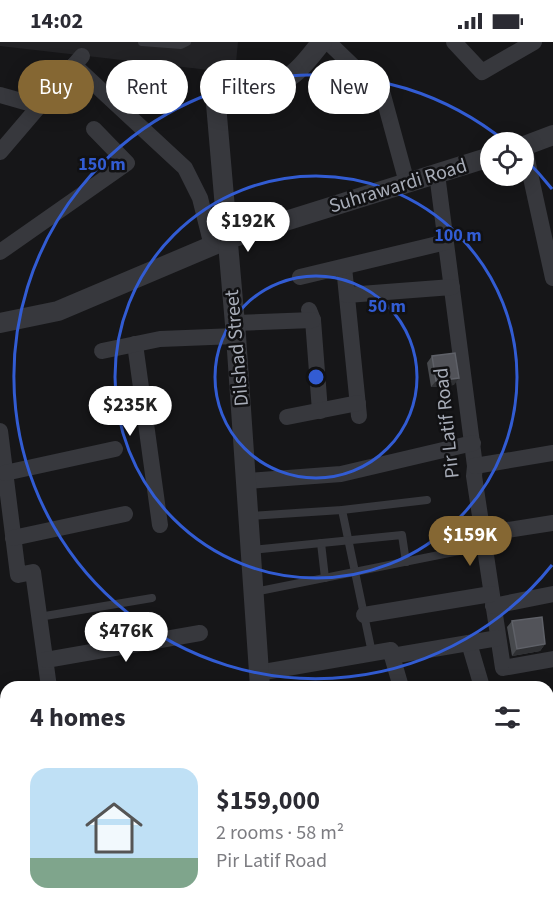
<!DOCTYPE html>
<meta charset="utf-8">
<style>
body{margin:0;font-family:"Source Sans 3",sans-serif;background:#f2f2f3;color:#2b2b33;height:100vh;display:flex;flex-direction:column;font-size:22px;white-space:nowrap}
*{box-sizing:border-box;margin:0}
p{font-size:20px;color:#7c7c81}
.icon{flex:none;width:33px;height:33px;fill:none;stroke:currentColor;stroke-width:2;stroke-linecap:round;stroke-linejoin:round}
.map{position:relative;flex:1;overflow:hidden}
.details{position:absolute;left:0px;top:639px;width:554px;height:234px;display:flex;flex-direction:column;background:#fff;border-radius:18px 18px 0 0;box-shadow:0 3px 15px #0003}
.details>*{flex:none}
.hud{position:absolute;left:18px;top:18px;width:518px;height:54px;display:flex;gap:12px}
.tools{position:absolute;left:480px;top:90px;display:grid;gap:12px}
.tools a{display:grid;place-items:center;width:54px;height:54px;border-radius:50%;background:#fff;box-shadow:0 3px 15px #0003;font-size:30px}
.price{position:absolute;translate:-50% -51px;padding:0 14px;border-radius:21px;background:#fff;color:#222;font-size:20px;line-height:39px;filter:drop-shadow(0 2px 3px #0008)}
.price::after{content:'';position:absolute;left:50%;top:36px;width:18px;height:14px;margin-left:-9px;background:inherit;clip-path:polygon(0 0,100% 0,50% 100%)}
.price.current{background:#856733;color:#fff}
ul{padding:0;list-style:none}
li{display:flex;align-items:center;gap:18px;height:150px;padding:0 30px}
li+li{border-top:2px solid #e1e1e2}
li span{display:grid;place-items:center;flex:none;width:168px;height:120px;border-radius:18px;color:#555}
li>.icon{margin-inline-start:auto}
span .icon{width:72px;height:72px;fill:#fffc;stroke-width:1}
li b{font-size:26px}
h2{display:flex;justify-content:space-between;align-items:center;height:72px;padding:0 30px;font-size:26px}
.chip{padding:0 21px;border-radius:27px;background:#fff;box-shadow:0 3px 15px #0003;font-size:21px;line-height:54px}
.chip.current{background:#856733;color:#fff}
.status{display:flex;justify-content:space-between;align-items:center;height:42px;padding:0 30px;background:#fff;direction:ltr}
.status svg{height:16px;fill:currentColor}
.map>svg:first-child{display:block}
.built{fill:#222225}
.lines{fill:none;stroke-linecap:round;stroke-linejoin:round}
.service{stroke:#37383d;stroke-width:8}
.minor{stroke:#37383d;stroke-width:16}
.tertiary{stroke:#37383d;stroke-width:20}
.wall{fill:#47494d}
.shaded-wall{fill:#2f3033}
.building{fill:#525359;stroke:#5f6168;stroke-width:1.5}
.ring{fill:none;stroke:#325cd3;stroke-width:3}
.labels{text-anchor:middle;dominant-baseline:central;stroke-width:5;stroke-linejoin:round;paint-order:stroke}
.street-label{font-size:20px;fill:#a8adb8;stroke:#111113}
.centre{fill:#325cd3;stroke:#111113;stroke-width:3}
.ring-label{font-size:18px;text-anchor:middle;font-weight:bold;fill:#325cd3;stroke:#111113;stroke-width:5;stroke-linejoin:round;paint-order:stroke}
</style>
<div class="status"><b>14:02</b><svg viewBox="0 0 49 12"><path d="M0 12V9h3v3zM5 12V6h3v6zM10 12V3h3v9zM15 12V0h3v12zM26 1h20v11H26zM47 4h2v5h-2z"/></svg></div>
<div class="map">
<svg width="553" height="873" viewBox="0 0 553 873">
<rect width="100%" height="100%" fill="#161618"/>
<!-- built -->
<path class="built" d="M0 0H238L235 31 0 4Z"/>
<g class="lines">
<!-- service -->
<g class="service">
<path d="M142 0 181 3 187 0"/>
<path d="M342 468 372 611"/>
<path d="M249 474 342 468 427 458"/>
<path d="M321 501 325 536"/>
<path d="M251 508 402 493 406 520"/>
<path d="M254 550 484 504"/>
<path d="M39 575 152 556"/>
</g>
<!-- minor -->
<g class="minor">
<path d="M328 0 383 53 407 141"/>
<path d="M454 0 482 30 534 0"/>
<path d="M74 23 185 126 200 156 212 204"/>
<path d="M0 53 39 64"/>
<path d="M524 104 553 236"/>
<path d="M0 110 82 14"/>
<path d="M437 132 475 424 474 434 503 626 553 617"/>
<path d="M0 210 127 121 94 87"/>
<path d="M344 225 359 374"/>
<path d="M300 235 446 200"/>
<path d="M347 253 452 245"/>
<path d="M309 268 313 278 320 369"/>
<path d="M235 281 313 278"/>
<path d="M135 302 160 483"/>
<path d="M102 309 160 297 236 294"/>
<path d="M287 375 358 361"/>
<path d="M0 389 18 533 33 530 49 645"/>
<path d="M475 424 553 411"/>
<path d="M5 431 115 407"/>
<path d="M247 439 341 432 473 401"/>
<path d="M482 492 553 481"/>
<path d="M13 496 125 472"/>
<path d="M493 564 553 552"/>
<path d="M364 573 491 552"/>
<path d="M469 601 482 645"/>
<path d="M392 614 401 645"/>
<path d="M46 618 200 591"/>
<path d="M258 631 391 608 392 614 498 596"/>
<path d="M548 733 553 732"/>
<path d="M0 749 6 748"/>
<path d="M548 782 553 809"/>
<path d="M0 832 6 831"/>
<path d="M81 867 82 873"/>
<path d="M461 873 474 870"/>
</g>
<!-- tertiary -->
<g class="tertiary">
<path d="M524 104 553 93"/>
<path d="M0 281 58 269 228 197 490 115"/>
<path d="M260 645 236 294 216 62C221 37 270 47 290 34 302 27 312 11 322 0"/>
<path d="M281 867 282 873"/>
</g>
</g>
<!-- wall -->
<g class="wall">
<path d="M432 314 454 343 431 345 427 321Z"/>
<path d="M512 579 545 602 540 609 512 614 507 585Z"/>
</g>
<!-- shaded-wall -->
<g class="shaded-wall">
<path d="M459 336 454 343 431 345 436 339Z"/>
<path d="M545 602 540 609 512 614 517 607Z"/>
</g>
<!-- building -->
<g class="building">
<path d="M455 311 459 336 436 339 432 314Z"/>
<path d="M542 575 545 602 517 607 512 579Z"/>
</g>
<!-- distance rings -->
<g class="ring">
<circle cx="316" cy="335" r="101"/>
<circle cx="316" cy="335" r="201"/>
<path d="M552 523A302 302 0 1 1 506 100M524 116A302 302 0 0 1 552 147"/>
</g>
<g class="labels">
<!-- street labels -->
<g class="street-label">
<text transform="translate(398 144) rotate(-17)">Suhrawardi Road</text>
<text transform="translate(237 306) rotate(-95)">Dilshad Street</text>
<text transform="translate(447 381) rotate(-96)">Pir Latif Road</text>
</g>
</g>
<circle cx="316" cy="335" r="9" class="centre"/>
<g class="ring-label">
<text x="102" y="128">150 m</text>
<text x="458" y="199">100 m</text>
<text x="387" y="270">50 m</text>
</g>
</svg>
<div class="tools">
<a><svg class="icon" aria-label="locate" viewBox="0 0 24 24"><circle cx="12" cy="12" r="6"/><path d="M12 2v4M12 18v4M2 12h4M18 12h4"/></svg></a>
</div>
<b class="price" style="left:248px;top:211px">$192K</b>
<b class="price" style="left:130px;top:395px">$235K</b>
<b class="price current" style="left:470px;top:525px">$159K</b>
<b class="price" style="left:126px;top:621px">$476K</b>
<div class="hud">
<a class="chip current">Buy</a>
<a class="chip">Rent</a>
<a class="chip">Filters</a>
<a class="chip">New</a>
</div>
<section class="details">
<h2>4 homes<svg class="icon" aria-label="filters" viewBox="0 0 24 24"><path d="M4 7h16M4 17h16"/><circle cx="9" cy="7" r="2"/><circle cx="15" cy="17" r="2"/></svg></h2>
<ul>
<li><span style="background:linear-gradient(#bfe0f5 75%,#7fa58c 0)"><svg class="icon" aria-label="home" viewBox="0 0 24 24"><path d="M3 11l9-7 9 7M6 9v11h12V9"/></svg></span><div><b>$159,000</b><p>2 rooms · 58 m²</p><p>Pir Latif Road</p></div></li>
</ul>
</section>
</div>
